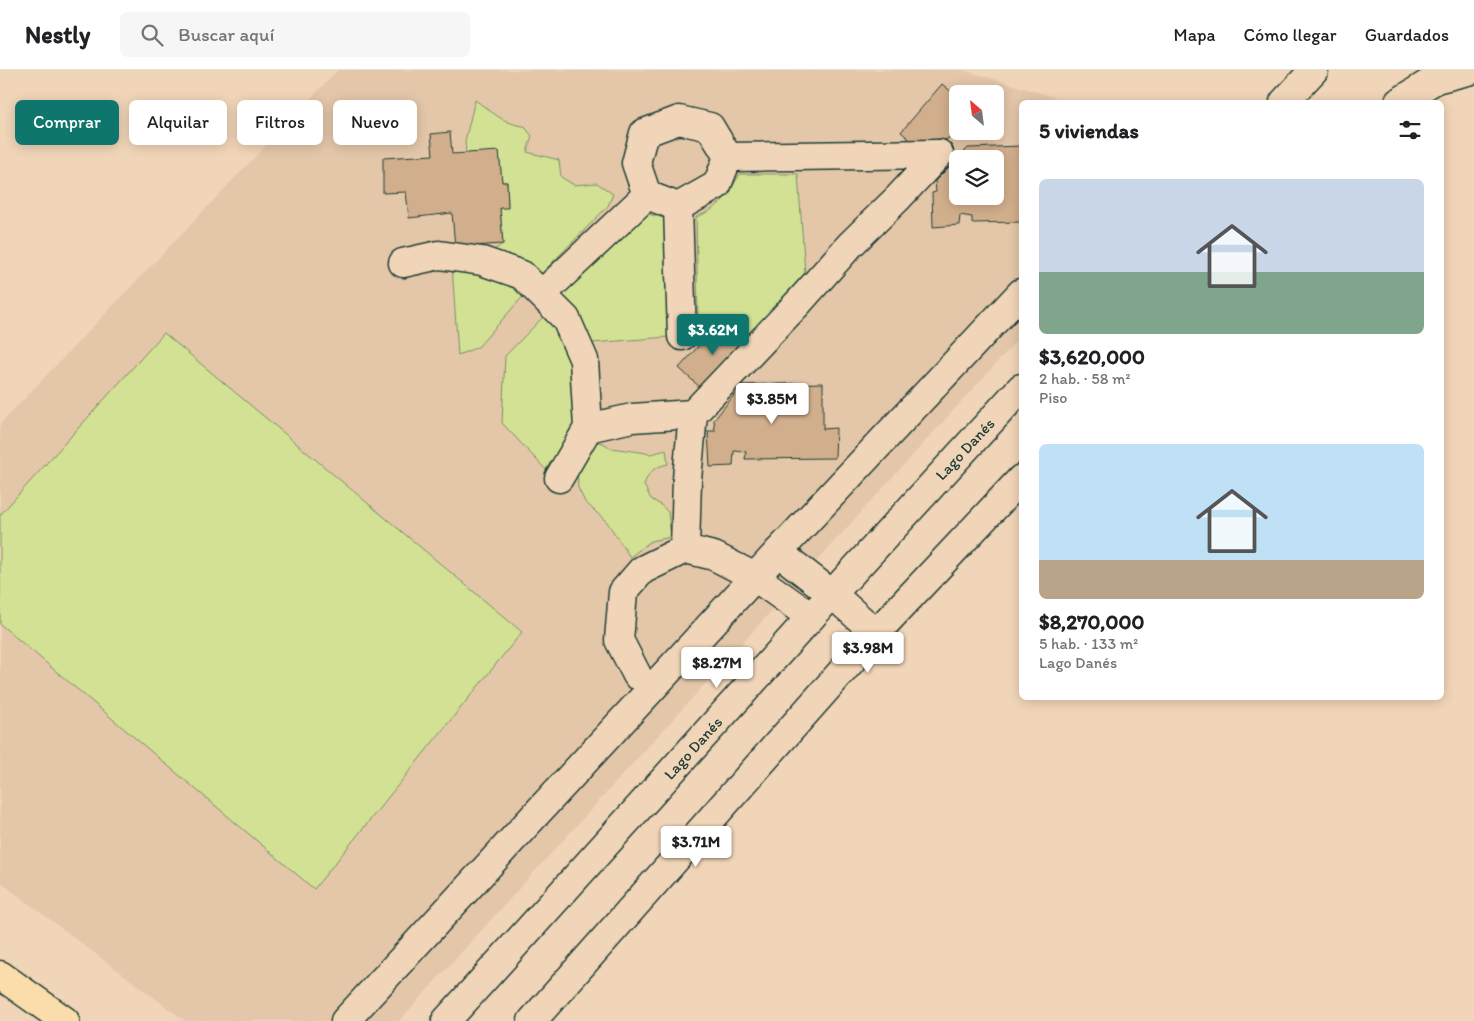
<!DOCTYPE html>
<html lang="es">
<meta charset="utf-8">
<style>
body{margin:0;font-family:Itim,sans-serif;background:#f6f6f6;color:#202124;height:100vh;display:flex;flex-direction:column;font-size:19px;white-space:nowrap}
*{box-sizing:border-box;margin:0}
p{font-size:16px;color:#757577}
.icon{flex:none;width:28px;height:28px;fill:none;stroke:currentColor;stroke-width:2;stroke-linecap:round;stroke-linejoin:round}
.map{position:relative;flex:1;overflow:hidden}
.side{position:absolute;left:1019px;top:30px;width:425px;height:600px;display:flex;flex-direction:column;background:#fff;border-radius:8px;box-shadow:0 2px 12px #0003}
.side>*{flex:none}
.top-card{position:absolute;left:15px;top:30px;width:475px;height:45px;display:flex;gap:10px}
.needle{width:32px;rotate:332deg}
.fabs{position:absolute;left:949px;top:15px;display:grid;gap:10px}
.fabs a{display:grid;place-items:center;width:55px;height:55px;border-radius:8px;background:#fff;box-shadow:0 2px 12px #0003;font-size:25px}
.price{position:absolute;translate:-50% -42px;padding:0 11px;border-radius:5px;background:#fff;color:#222;font-size:16px;line-height:32px;filter:drop-shadow(0 1px 2px #0008)}
.price::after{content:'';position:absolute;left:50%;top:30px;width:15px;height:11px;margin-left:-8px;background:inherit;clip-path:polygon(0 0,100% 0,50% 100%)}
.price.active{background:#0f766e;color:#fff}
ul{padding:0;list-style:none}
li{display:grid;align-content:center;gap:10px;height:265px;padding:0 20px}
li span{display:grid;place-items:center;height:155px;border-radius:8px;color:#555}
li>.icon{margin-inline-start:auto}
span .icon{width:90px;height:90px;fill:#fffc;stroke-width:1}
li b{font-size:21px}
h2{display:flex;justify-content:space-between;align-items:center;height:60px;padding:0 20px;font-size:21px}
.chip{padding:0 18px;border-radius:8px;background:#fff;box-shadow:0 2px 12px #0003;font-size:18px;line-height:45px}
.chip.active{background:#0f766e;color:#fff}
header{display:flex;align-items:center;gap:30px;box-sizing:border-box;height:70px;padding:0 25px;background:#fff;border-bottom:1px solid #e0e0e0}
header strong{font-size:24px}
nav{display:flex;gap:28px;margin-inline-start:auto;font-size:18px}
.search{width:350px;height:45px;background:#f6f6f6;display:flex;align-items:center;gap:12px;box-sizing:border-box;padding:0 18px;border-radius:8px;color:#757577;font-size:19px}
.map>svg:first-child{display:block}
.built{fill:#e4c7a9;fill-rule:evenodd}
.green{fill:#d3e194;stroke:#798f64}
.building{fill:#d2af8c;stroke:#1f3d34;fill-rule:evenodd}
.lines{fill:none;stroke-linecap:round;stroke-linejoin:round}
.minor-casing{stroke:#1f3d34;stroke-width:31}
.major-casing{stroke:#1f3d34;stroke-width:31}
.minor{stroke:#f1d5b8;stroke-width:28}
.major{stroke:#faddab;stroke-width:28}
.labels{text-anchor:middle;dominant-baseline:central;stroke-width:5;stroke-linejoin:round;paint-order:stroke}
.street-label{font-size:16px;fill:#1f3d34;stroke:#f1d5b8}
</style>
<header>
<strong>Nestly</strong>
<div class="search"><svg class="icon" aria-label="search" viewBox="0 0 24 24"><circle cx="10" cy="10" r="6"/><path d="M15 15l6 6"/></svg>Buscar aquí</div>
<nav><a>Mapa</a><a>Cómo llegar</a><a>Guardados</a></nav>
</header>
<div class="map">
<svg width="1474" height="951" viewBox="0 0 1474 951">
<rect width="100%" height="100%" fill="#f1d5b8"/>
<filter id="ink" filterUnits="userSpaceOnUse"><feTurbulence type="fractalNoise" baseFrequency=".02" numOctaves="2"/><feDisplacementMap in="SourceGraphic" scale="10" xChannelSelector="R" yChannelSelector="G"/><feConvolveMatrix kernelMatrix="1 2 1 2 8 2 1 2 1" color-interpolation-filters="sRGB"/></filter>
<g filter="url(#ink)">
<!-- built -->
<path class="built" d="M338 0H963L1071 32H1021V266L399 951H185L0 812V354ZM958 24H995V61H958ZM958 89H995V126H958Z"/>
<!-- green -->
<g class="green">
<path d="M475 30C490 40 505 55 524 56L532 66 527 82 559 90 561 107 574 115 597 113 613 124 608 136 539 206 492 181 503 174 500 138 508 137 507 112H502L499 82 466 83 465 71Z"/>
<path d="M740 104H798L805 203 747 266 698 246 696 147C721 138 727 126 740 104Z"/>
<path d="M648 144 668 149V267L592 273 561 222Z"/>
<path d="M452 196 512 208 525 224 478 277 458 285Z"/>
<path d="M546 244 560 256 577 295 579 358 549 403 502 353 505 286Z"/>
<path d="M164 263 522 562 314 819 0 554V445Z"/>
<path d="M591 371 603 373 611 378 640 382 651 384 666 380 668 394C654 397 648 402 644 415L651 429 661 435 668 442 671 467 651 471 630 487 607 452 585 432 578 418 577 391Z"/>
</g>
<!-- building -->
<g class="building">
<path d="M942 14 958 27V58L949 68 941 72 926 84 901 62Z"/>
<path d="M450 62 452 84 499 81 502 112H507L508 138H500L503 174 455 177 452 143 409 148 406 122 383 123V88L433 85 431 64Z"/>
<path d="M1021 76V152L972 153V147L960 145 959 155 933 157 932 123 936 122 935 111 968 78ZM958 89H995V126H958Z"/>
<path d="M721 251 747 273 704 321 679 298Z"/>
<path d="M823 313V359L836 358 835 388 745 389 746 382 734 381 733 396 710 397 708 361H715L714 350 742 315Z"/>
</g>
<g class="lines">
<!-- minor casing -->
<g class="minor-casing">
<g id="minor">
<path d="M1284 32 1314 0"/>
<path d="M1399 32 1436 9 1472 0"/>
<path d="M728 87 939 84"/>
<path d="M678 137 682 266"/>
<path d="M403 193 439 185 482 191 522 205 566 249 584 290 588 358 559 408"/>
<path d="M542 224 647 125 678 137 717 115 728 87 710 57 679 50 644 63 636 93 647 125"/>
<path d="M588 358 632 348 693 344"/>
<path d="M778 482 832 524 876 563"/>
<path d="M811 547 755 507 714 486 685 479 687 409 693 344 800 231 850 175 898 128 939 84"/>
<path d="M637 605 619 570 623 522 642 500 685 479"/>
<path d="M345 951 778 482 1021 223"/>
<path d="M446 951 811 547 1021 318"/>
<path d="M532 951 876 563 1021 409"/>
</g>
</g>
<!-- major casing -->
<g class="major-casing">
<path id="major" d="M0 905 65 951"/>
</g>
<!-- minor -->
<use href="#minor" class="minor"/>
<!-- major -->
<use href="#major" class="major"/>
</g>
</g>
<g class="labels">
<!-- street labels -->
<g class="street-label">
<text transform="translate(965 379) rotate(-47)">Lago Danés</text>
<text transform="translate(693 678) rotate(-48)">Lago Danés</text>
</g>
</g>
</svg>
<div class="fabs">
<a><svg class="needle" viewBox="-14 -14 28 28"><path d="M0-13l5 13h-10z" fill="#e53935"/><path d="M0 13l5-13h-10z" fill="#757577"/></svg></a>
<a><svg class="icon" aria-label="layers" viewBox="0 0 24 24"><path d="M12 4l9 5-9 5-9-5zM3 14l9 5 9-5"/></svg></a>
</div>
<b class="price active" style="left:713px;top:286px">$3.62M</b>
<b class="price" style="left:772px;top:355px">$3.85M</b>
<b class="price" style="left:868px;top:604px">$3.98M</b>
<b class="price" style="left:717px;top:619px">$8.27M</b>
<b class="price" style="left:696px;top:798px">$3.71M</b>
<div class="top-card">
<a class="chip active">Comprar</a>
<a class="chip">Alquilar</a>
<a class="chip">Filtros</a>
<a class="chip">Nuevo</a>
</div>
<section class="side">
<h2>5 viviendas<svg class="icon" aria-label="filters" viewBox="0 0 24 24"><path d="M4 7h16M4 17h16"/><circle cx="9" cy="7" r="2"/><circle cx="15" cy="17" r="2"/></svg></h2>
<ul>
<li><span style="background:linear-gradient(#c9d6e8 60%,#7fa58c 0)"><svg class="icon" aria-label="home" viewBox="0 0 24 24"><path d="M3 11l9-7 9 7M6 9v11h12V9"/></svg></span><div><b>$3,620,000</b><p>2 hab. · 58 m²</p><p>Piso</p></div></li>
<li><span style="background:linear-gradient(#bfe0f5 75%,#b9a48a 0)"><svg class="icon" aria-label="home" viewBox="0 0 24 24"><path d="M3 11l9-7 9 7M6 9v11h12V9"/></svg></span><div><b>$8,270,000</b><p>5 hab. · 133 m²</p><p>Lago Danés</p></div></li>
</ul>
</section>
</div>
